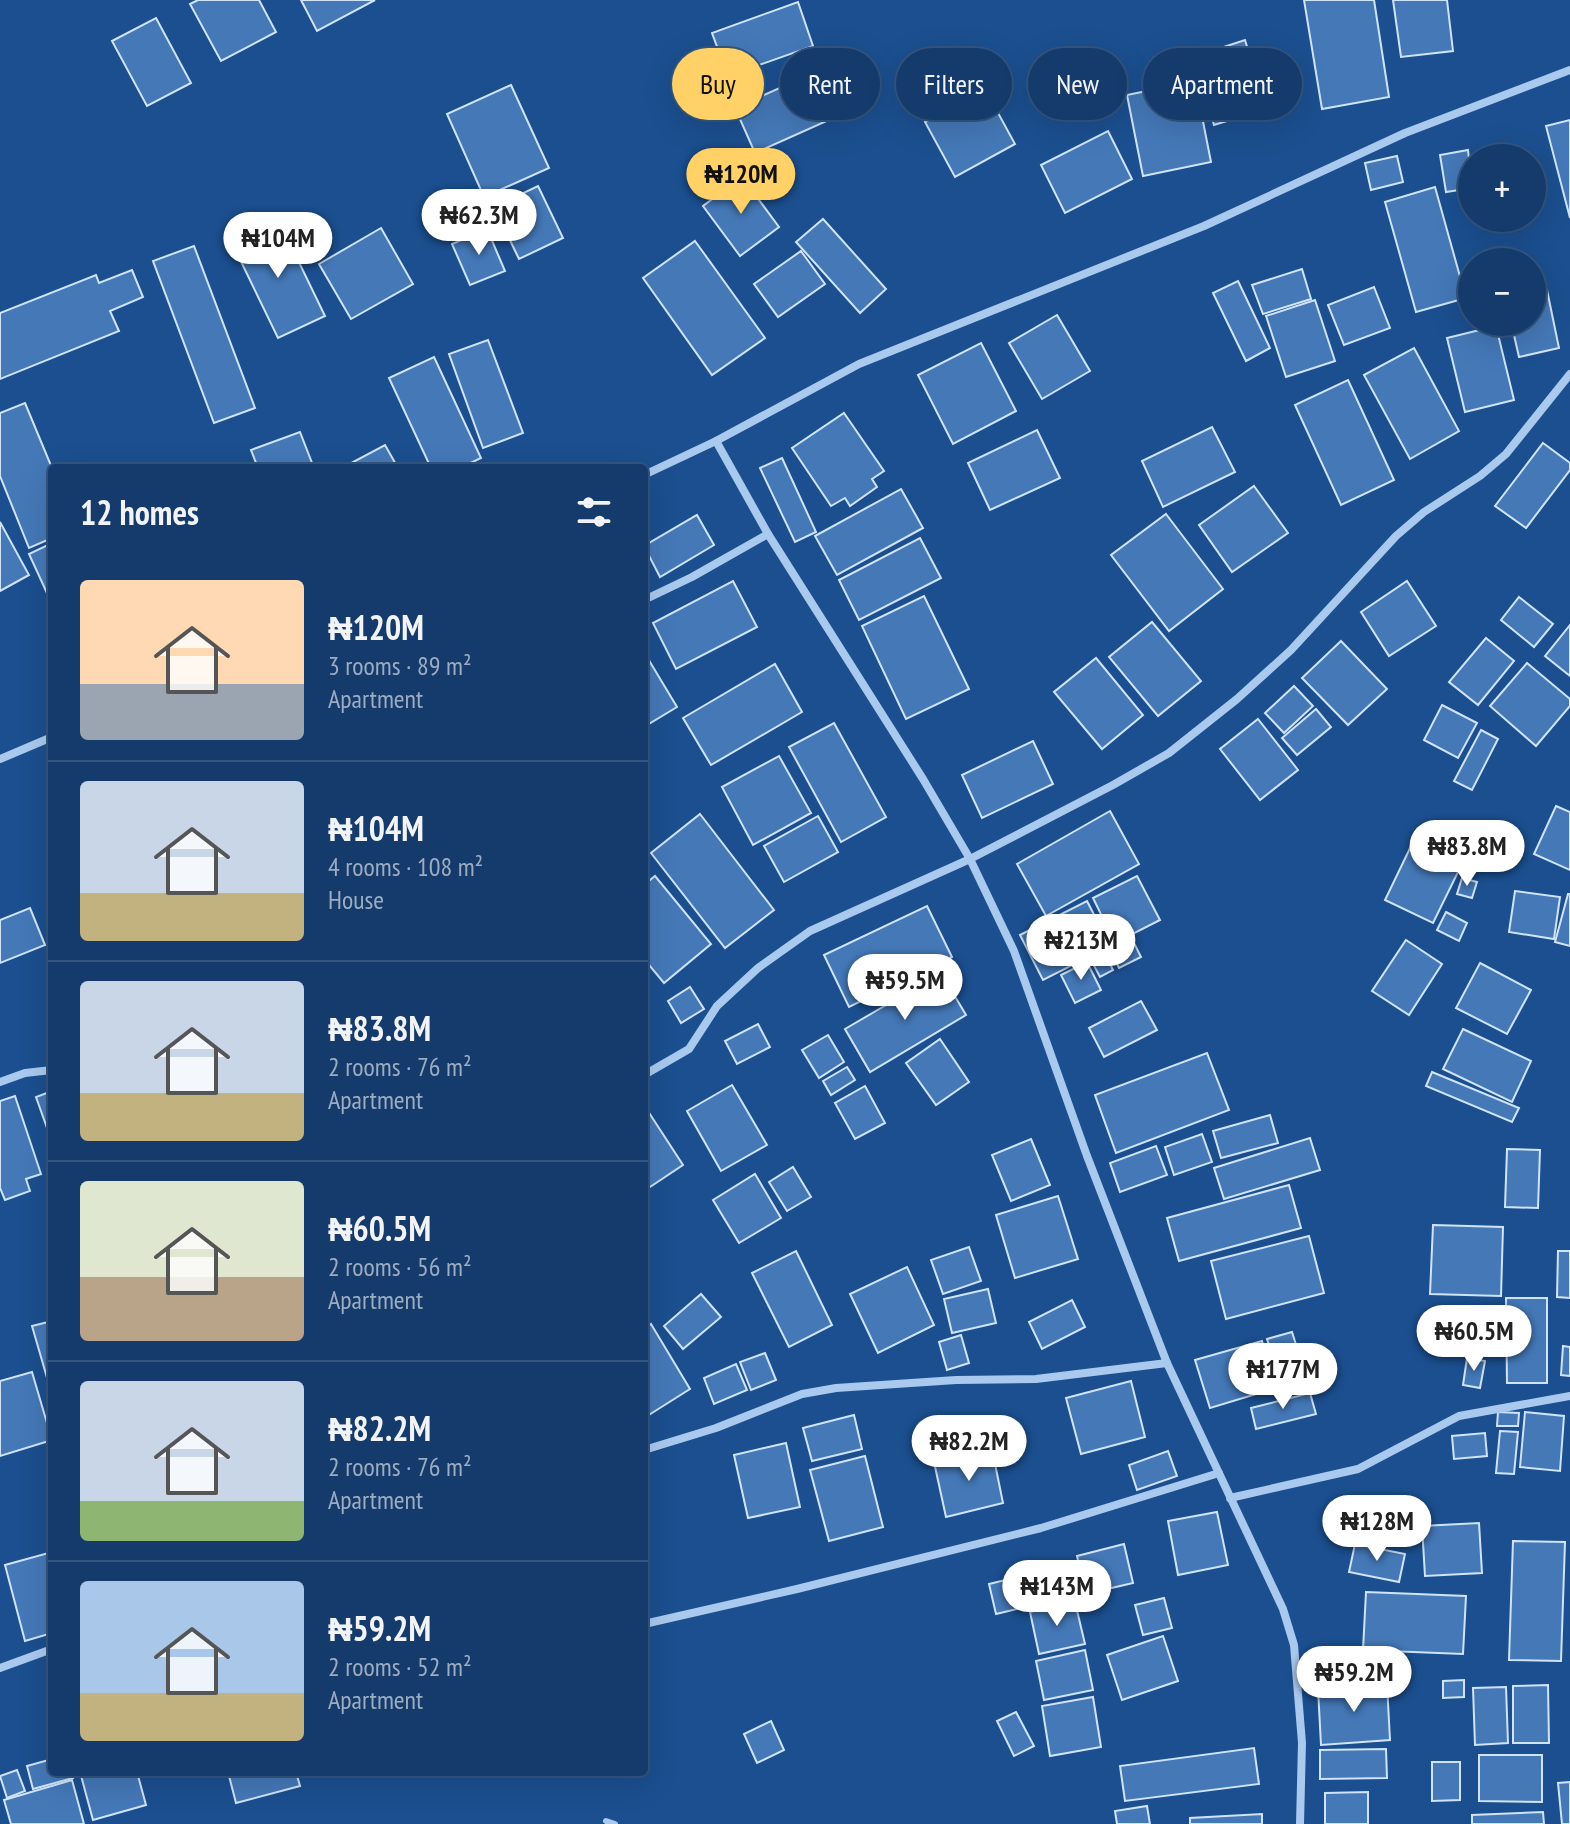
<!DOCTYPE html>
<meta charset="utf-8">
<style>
body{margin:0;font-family:"PT Sans Narrow",sans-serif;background:#1d4271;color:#f1f3f6;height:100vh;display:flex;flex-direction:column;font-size:30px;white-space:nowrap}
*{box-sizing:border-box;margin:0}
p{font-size:26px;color:#9dadc1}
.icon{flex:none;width:44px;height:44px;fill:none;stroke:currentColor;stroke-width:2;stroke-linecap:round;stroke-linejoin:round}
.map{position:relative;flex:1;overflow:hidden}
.side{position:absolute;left:48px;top:464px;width:600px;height:1312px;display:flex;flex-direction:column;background:#143b6b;border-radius:8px;box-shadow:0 8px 32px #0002,0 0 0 2px #33557e}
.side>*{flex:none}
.hud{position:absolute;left:672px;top:48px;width:760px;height:72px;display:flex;gap:16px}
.controls{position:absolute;left:1458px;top:144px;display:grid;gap:16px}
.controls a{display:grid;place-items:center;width:88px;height:88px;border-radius:50%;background:#143b6b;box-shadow:0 8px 32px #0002,0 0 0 2px #33557e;font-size:40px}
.price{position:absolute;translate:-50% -68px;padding:0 18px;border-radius:28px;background:#fff;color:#222;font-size:26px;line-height:52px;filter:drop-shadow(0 2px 4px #0008)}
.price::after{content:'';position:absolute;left:50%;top:48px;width:24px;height:18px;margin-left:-12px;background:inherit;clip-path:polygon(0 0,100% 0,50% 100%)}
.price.selected{background:#ffd166;color:#111}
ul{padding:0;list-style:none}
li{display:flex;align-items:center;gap:24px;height:200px;padding:0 32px}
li+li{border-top:2px solid #33557e}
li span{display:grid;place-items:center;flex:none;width:224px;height:160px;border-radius:8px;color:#555}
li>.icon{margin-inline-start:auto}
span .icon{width:96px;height:96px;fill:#fffc;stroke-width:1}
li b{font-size:34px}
h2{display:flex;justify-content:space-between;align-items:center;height:96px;padding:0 32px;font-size:34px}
.pill{padding:0 28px;border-radius:36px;background:#143b6b;box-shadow:0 8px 32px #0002,0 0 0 2px #33557e;font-size:28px;line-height:72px}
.pill.selected{background:#ffd166;color:#111}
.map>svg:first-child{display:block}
.building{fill:#4478b7;stroke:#cfe3fa;stroke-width:2}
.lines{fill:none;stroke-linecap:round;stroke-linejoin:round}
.service{stroke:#a9c9ee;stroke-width:6}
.minor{stroke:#a9c9ee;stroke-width:8}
</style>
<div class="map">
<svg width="1570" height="1824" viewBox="0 0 1570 1824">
<rect width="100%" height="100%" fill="#1b4f8f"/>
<!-- building -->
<g class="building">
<path d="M198 0H259L276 32 221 61 190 4Z"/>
<path d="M301 0H375L317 31Z"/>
<path d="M1304 0H1374L1389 97 1322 109Z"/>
<path d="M1393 0H1447L1453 51 1401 57Z"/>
<path d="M798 2 813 46 728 76 712 33Z"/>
<path d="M156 18 191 83 147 106 112 41Z"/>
<path d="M1245 40 1266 109 1214 125 1193 57Z"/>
<path d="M829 66 849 111 755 153 735 108Z"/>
<path d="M1195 81 1211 162 1143 176 1127 95Z"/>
<path d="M511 85 549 168 484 197 447 114Z"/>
<path d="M985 89 1015 144 955 177 925 122Z"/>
<path d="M1570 120V218L1546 126Z"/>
<path d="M1108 131 1132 179 1065 213 1041 165Z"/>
<path d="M1468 150 1472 188 1446 192 1440 155Z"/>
<path d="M1397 156 1403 182 1371 190 1365 163Z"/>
<path d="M742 177 779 227 740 256 703 206Z"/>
<path d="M538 186 563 238 519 259 494 207Z"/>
<path d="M1435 187 1466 298 1416 312 1385 202Z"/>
<path d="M823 219 886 289 860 313 796 242Z"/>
<path d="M279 221 325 316 278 338 232 243Z"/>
<path d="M381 228 413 284 351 319 319 264Z"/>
<path d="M487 229 505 271 470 285 452 244Z"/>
<path d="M695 241 765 338 712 375 643 278Z"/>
<path d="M194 246 255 408 214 423 153 261Z"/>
<path d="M801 251 825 284 778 317 754 284Z"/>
<path d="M1302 269 1311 299 1263 314 1252 285Z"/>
<path d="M132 270 143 297 110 311 119 331 0 379V313L96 275 99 283Z"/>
<path d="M1238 281 1270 348 1246 361 1213 293Z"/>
<path d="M1374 287 1390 328 1344 345 1328 305Z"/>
<path d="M1547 290 1559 348 1519 357 1511 322H1532V293Z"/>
<path d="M1315 300 1335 361 1286 377 1266 316Z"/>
<path d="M1057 315 1090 371 1042 399 1009 343Z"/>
<path d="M1496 326 1514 400 1465 412 1447 338Z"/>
<path d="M488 340 523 433 483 448 449 354Z"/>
<path d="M981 343 1016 411 953 444 918 375Z"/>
<path d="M1414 348 1459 431 1410 459 1364 375Z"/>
<path d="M434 357 481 458 460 468H431L389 378Z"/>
<path d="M1348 380 1394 480 1341 505 1295 405Z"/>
<path d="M25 403 52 468V538L29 548 0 476V413Z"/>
<path d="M844 413 884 471 872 479 877 487 850 506 845 498 831 506 792 448Z"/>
<path d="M1212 427 1235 472 1163 507 1142 461Z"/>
<path d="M1037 430 1060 478 990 510 968 463Z"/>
<path d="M300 432 314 468H258L251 450Z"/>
<path d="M1543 443 1570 463V470L1526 528 1495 506Z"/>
<path d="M385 445 398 468H342Z"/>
<path d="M782 458 816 532 795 542 760 468Z"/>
<path d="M1254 486 1288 533 1232 572 1199 525Z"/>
<path d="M901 489 923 528 837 575 815 536Z"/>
<path d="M1166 514 1223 589 1169 631 1111 555Z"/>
<path d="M697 515 714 545 660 577 644 546Z"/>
<path d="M0 522 29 575 0 591Z"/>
<path d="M920 538 941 578 859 620 839 580Z"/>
<path d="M52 543V604L29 554Z"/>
<path d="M733 581 757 627 676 669 653 623Z"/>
<path d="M1407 581 1436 626 1389 656 1361 612Z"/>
<path d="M924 596 969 689 906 719 862 626Z"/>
<path d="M1519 597 1553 624 1534 647 1501 620Z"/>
<path d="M1152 622 1201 681 1158 716 1109 657Z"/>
<path d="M1570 625V676L1545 656Z"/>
<path d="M1486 638 1514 661 1478 705 1449 682Z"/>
<path d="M1341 641 1387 689 1348 725 1302 678Z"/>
<path d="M644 652 677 707 647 725 644 719Z"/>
<path d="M1096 658 1143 715 1102 749 1054 692Z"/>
<path d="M1527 663 1570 699V706L1536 746 1490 706Z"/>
<path d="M775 664 802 712 711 765 683 718Z"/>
<path d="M1294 686 1313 706 1284 733 1265 713Z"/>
<path d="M1442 705 1477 723 1458 758 1424 740Z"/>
<path d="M1316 709 1331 727 1297 755 1282 738Z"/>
<path d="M1258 719 1298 770 1260 800 1220 749Z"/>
<path d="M834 723 886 817 841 842 789 747Z"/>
<path d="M1481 730 1498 739 1472 790 1454 781Z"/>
<path d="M1033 741 1053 784 982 818 962 775Z"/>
<path d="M779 756 811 813 753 845 722 787Z"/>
<path d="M1556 806 1570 812V870L1534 854Z"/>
<path d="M1110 811 1139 864 1046 916 1017 864Z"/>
<path d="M700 814 774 910 725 948 651 853Z"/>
<path d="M818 816 838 852 784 882 764 846Z"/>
<path d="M1412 844 1461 866 1433 923 1385 900Z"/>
<path d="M655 876 711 944 664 983 644 959V885Z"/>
<path d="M1137 876 1160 920 1115 943 1093 898Z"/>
<path d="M1462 878 1477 882 1472 898 1457 894Z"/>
<path d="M1515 891 1560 897 1554 939 1509 932Z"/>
<path d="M1568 894H1570V946L1555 942Z"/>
<path d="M1087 901 1110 946 1043 980 1020 935Z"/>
<path d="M927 906 952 957 849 1007 824 955Z"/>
<path d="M30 908 45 945 0 963V920Z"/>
<path d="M1446 912 1467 923 1459 941 1437 930Z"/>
<path d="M1406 940 1442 964 1409 1015 1372 991Z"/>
<path d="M1133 941 1141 957 1119 968 1111 952Z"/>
<path d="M1105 953 1113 970 1100 977 1091 960Z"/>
<path d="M1087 962 1101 990 1075 1003 1061 975Z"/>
<path d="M1480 963 1531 990 1507 1034 1456 1008Z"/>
<path d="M941 973 966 1015 870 1072 845 1029Z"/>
<path d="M690 987 704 1009 681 1023 668 1001Z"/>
<path d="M1141 1001 1157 1030 1104 1057 1089 1028Z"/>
<path d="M758 1024 770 1047 737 1064 725 1041Z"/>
<path d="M1463 1029 1531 1061 1512 1102 1443 1069Z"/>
<path d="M828 1035 844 1062 819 1078 802 1050Z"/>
<path d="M940 1039 969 1082 936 1105 906 1063Z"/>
<path d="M1207 1053 1229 1110 1116 1153 1095 1095Z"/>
<path d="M847 1067 855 1080 831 1095 823 1081Z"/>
<path d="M1432 1072 1519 1108 1512 1122 1426 1086Z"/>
<path d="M732 1085 767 1145 721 1171 687 1111Z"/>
<path d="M865 1086 885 1123 855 1139 835 1103Z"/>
<path d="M52 1091V1142L36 1097Z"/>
<path d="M15 1096 41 1174 26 1179 30 1191 5 1200 0 1188V1101Z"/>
<path d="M644 1105 683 1165 644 1191Z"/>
<path d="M1270 1115 1278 1143 1221 1158 1213 1131Z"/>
<path d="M1202 1134 1212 1162 1174 1175 1165 1147Z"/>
<path d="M1310 1138 1320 1170 1224 1199 1214 1168Z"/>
<path d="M1031 1139 1050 1185 1011 1201 992 1155Z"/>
<path d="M1156 1146 1167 1175 1120 1192 1110 1163Z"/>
<path d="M1507 1149 1540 1150 1538 1208 1505 1207Z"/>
<path d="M793 1167 811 1197 787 1211 769 1182Z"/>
<path d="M755 1174 781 1218 739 1243 713 1200Z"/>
<path d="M1289 1185 1301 1228 1179 1261 1167 1218Z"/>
<path d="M1058 1196 1078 1259 1015 1278 996 1215Z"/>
<path d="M1433 1225 1503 1227 1501 1296 1430 1294Z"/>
<path d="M1309 1236 1324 1293 1226 1319 1211 1261Z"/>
<path d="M969 1247 981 1281 943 1294 931 1260Z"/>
<path d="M796 1251 832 1325 789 1347 752 1273Z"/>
<path d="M1558 1251H1570V1298L1557 1297Z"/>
<path d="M907 1267 934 1325 878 1353 850 1294Z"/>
<path d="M988 1289 996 1323 952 1333 944 1299Z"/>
<path d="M701 1294 721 1317 683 1349 664 1326Z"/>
<path d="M1506 1298H1547V1383H1507Z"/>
<path d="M1072 1300 1085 1327 1042 1349 1029 1322Z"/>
<path d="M52 1321V1395L32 1326Z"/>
<path d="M651 1324 690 1389 644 1418V1329Z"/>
<path d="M1292 1332 1307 1379 1282 1387 1267 1339Z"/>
<path d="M961 1335 969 1363 947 1370 939 1342Z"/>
<path d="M1262 1341 1276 1388 1210 1408 1195 1360Z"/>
<path d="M1563 1346 1570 1347V1376L1561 1375Z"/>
<path d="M765 1353 776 1380 751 1390 740 1362Z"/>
<path d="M1467 1358 1485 1361 1480 1388 1463 1385Z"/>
<path d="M736 1364 747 1390 714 1404 704 1378Z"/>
<path d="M32 1372 52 1440 0 1456V1381Z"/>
<path d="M1131 1381 1145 1437 1081 1454 1066 1398Z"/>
<path d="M1310 1393 1316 1414 1256 1429 1251 1408Z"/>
<path d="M1498 1412 1519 1413 1518 1426H1497Z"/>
<path d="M1525 1412 1564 1416 1560 1471 1520 1467Z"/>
<path d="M854 1415 862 1449 812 1461 803 1428Z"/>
<path d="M1500 1431 1518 1432 1514 1474 1496 1473Z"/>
<path d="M1485 1433 1487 1456 1454 1459 1452 1436Z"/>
<path d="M786 1443 800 1507 748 1518 734 1455Z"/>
<path d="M992 1449 1003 1503 946 1517 934 1462Z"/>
<path d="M1168 1451 1177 1476 1137 1490 1129 1465Z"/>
<path d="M865 1456 883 1527 829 1541 810 1470Z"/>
<path d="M1217 1512 1228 1565 1178 1575 1168 1521Z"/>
<path d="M1479 1523 1482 1573 1425 1576 1422 1526Z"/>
<path d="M1513 1541 1565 1542 1561 1661 1509 1660Z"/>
<path d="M1124 1544 1133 1583 1086 1594 1077 1556Z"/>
<path d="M1355 1544 1405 1554 1399 1582 1349 1572Z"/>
<path d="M52 1552V1633L25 1641 5 1565Z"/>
<path d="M1069 1563 1077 1596 1056 1602 1048 1569Z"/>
<path d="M1034 1573 1042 1603 996 1614 989 1584Z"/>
<path d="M1366 1592 1466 1596 1463 1654 1363 1650Z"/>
<path d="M1164 1598 1172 1628 1143 1635 1135 1605Z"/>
<path d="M1075 1602 1085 1644 1039 1654 1030 1612Z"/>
<path d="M1163 1636 1178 1681 1122 1700 1107 1655Z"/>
<path d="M1085 1650 1093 1690 1044 1700 1036 1661Z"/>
<path d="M1464 1680V1697L1443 1698V1681Z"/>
<path d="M1387 1684 1390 1740 1321 1745 1318 1689Z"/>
<path d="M1548 1685 1549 1743H1513V1686Z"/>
<path d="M1506 1687 1508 1743 1475 1745 1473 1688Z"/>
<path d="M1093 1697 1101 1747 1050 1756 1042 1706Z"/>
<path d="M1016 1712 1034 1746 1014 1756 997 1721Z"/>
<path d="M771 1721 784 1750 757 1763 744 1734Z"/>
<path d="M1254 1748 1259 1784 1125 1801 1120 1766Z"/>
<path d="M1386 1749 1387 1778 1320 1779V1750Z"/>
<path d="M1479 1755H1542V1802L1479 1801Z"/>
<path d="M52 1759V1772H71L73 1778 33 1789 27 1766Z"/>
<path d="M1432 1762H1460V1800L1432 1801Z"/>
<path d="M17 1770 25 1791 7 1798 0 1776Z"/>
<path d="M80 1772H137L146 1805 93 1820Z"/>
<path d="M228 1772H296L300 1786 236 1803Z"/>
<path d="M72 1780 84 1824H11L4 1800Z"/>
<path d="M1570 1782V1824H1562L1558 1783Z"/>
<path d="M1368 1792V1824H1325V1793Z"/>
<path d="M1147 1806 1150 1824H1117L1115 1811Z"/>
<path d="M1543 1812 1544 1824H1472V1815Z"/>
<path d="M1262 1814V1824H1190V1818Z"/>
</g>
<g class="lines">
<!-- service -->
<path class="service" d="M606 1821 615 1824"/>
<!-- minor -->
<g class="minor">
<path d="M716 441 768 534 923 779 970 859 1014 951 1087 1156 1167 1363 1283 1609 1294 1645 1302 1743 1300 1824"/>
<path d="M644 475 716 441 859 364 1204 226 1405 133 1570 70"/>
<path d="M644 600 692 577 768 534"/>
<path d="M0 759 52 737"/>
<path d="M644 1075 689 1049 717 1006 758 968 810 931 970 859 1113 785 1169 753 1237 699 1291 650 1396 536 1424 512 1480 476 1506 454 1570 374"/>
<path d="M0 1082 25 1073 52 1070"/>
<path d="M644 1450 716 1428 802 1394 836 1388 956 1380 1036 1379 1167 1363"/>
<path d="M1230 1498 1358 1469 1459 1416 1570 1396"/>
<path d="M644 1624 797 1589 1041 1528 1219 1473"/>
<path d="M0 1668 52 1649"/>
</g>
</g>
</svg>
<div class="controls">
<a>+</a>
<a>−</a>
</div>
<b class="price selected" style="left:741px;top:216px">₦120M</b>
<b class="price" style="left:479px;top:257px">₦62.3M</b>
<b class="price" style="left:278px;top:280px">₦104M</b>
<b class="price" style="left:1467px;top:888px">₦83.8M</b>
<b class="price" style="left:1081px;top:982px">₦213M</b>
<b class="price" style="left:905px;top:1022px">₦59.5M</b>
<b class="price" style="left:1474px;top:1373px">₦60.5M</b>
<b class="price" style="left:1283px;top:1411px">₦177M</b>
<b class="price" style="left:969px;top:1483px">₦82.2M</b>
<b class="price" style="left:1377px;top:1563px">₦128M</b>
<b class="price" style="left:1057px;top:1628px">₦143M</b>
<b class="price" style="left:1354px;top:1714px">₦59.2M</b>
<div class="hud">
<a class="pill selected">Buy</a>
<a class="pill">Rent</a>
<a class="pill">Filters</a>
<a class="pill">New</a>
<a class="pill">Apartment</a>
</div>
<section class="side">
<h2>12 homes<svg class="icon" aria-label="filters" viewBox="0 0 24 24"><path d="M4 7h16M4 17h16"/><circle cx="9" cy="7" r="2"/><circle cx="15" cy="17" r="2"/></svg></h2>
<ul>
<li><span style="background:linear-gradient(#ffd9b3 65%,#9aa5b1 0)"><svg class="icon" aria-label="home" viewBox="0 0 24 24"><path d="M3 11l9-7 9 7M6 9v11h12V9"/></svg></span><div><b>₦120M</b><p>3 rooms · 89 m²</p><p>Apartment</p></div></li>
<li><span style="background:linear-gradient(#c9d6e8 70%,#c2b280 0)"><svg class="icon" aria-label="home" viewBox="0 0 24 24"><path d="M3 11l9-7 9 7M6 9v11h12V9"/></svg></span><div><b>₦104M</b><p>4 rooms · 108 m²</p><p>House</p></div></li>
<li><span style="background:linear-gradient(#c9d6e8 70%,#c2b280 0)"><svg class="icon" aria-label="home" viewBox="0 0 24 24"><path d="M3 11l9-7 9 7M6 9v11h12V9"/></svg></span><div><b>₦83.8M</b><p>2 rooms · 76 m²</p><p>Apartment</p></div></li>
<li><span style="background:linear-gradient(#dfe7d0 60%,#b9a48a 0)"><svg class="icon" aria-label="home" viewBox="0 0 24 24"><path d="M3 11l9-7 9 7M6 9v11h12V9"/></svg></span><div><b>₦60.5M</b><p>2 rooms · 56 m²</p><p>Apartment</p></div></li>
<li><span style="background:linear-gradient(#c9d6e8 75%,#8fb573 0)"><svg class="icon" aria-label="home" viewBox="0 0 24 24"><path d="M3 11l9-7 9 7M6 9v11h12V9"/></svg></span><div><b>₦82.2M</b><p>2 rooms · 76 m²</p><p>Apartment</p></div></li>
<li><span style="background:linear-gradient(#a9c7e8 70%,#c2b280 0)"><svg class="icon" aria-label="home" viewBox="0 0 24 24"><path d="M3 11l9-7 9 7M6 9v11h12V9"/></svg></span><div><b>₦59.2M</b><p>2 rooms · 52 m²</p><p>Apartment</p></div></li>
</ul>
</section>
</div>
